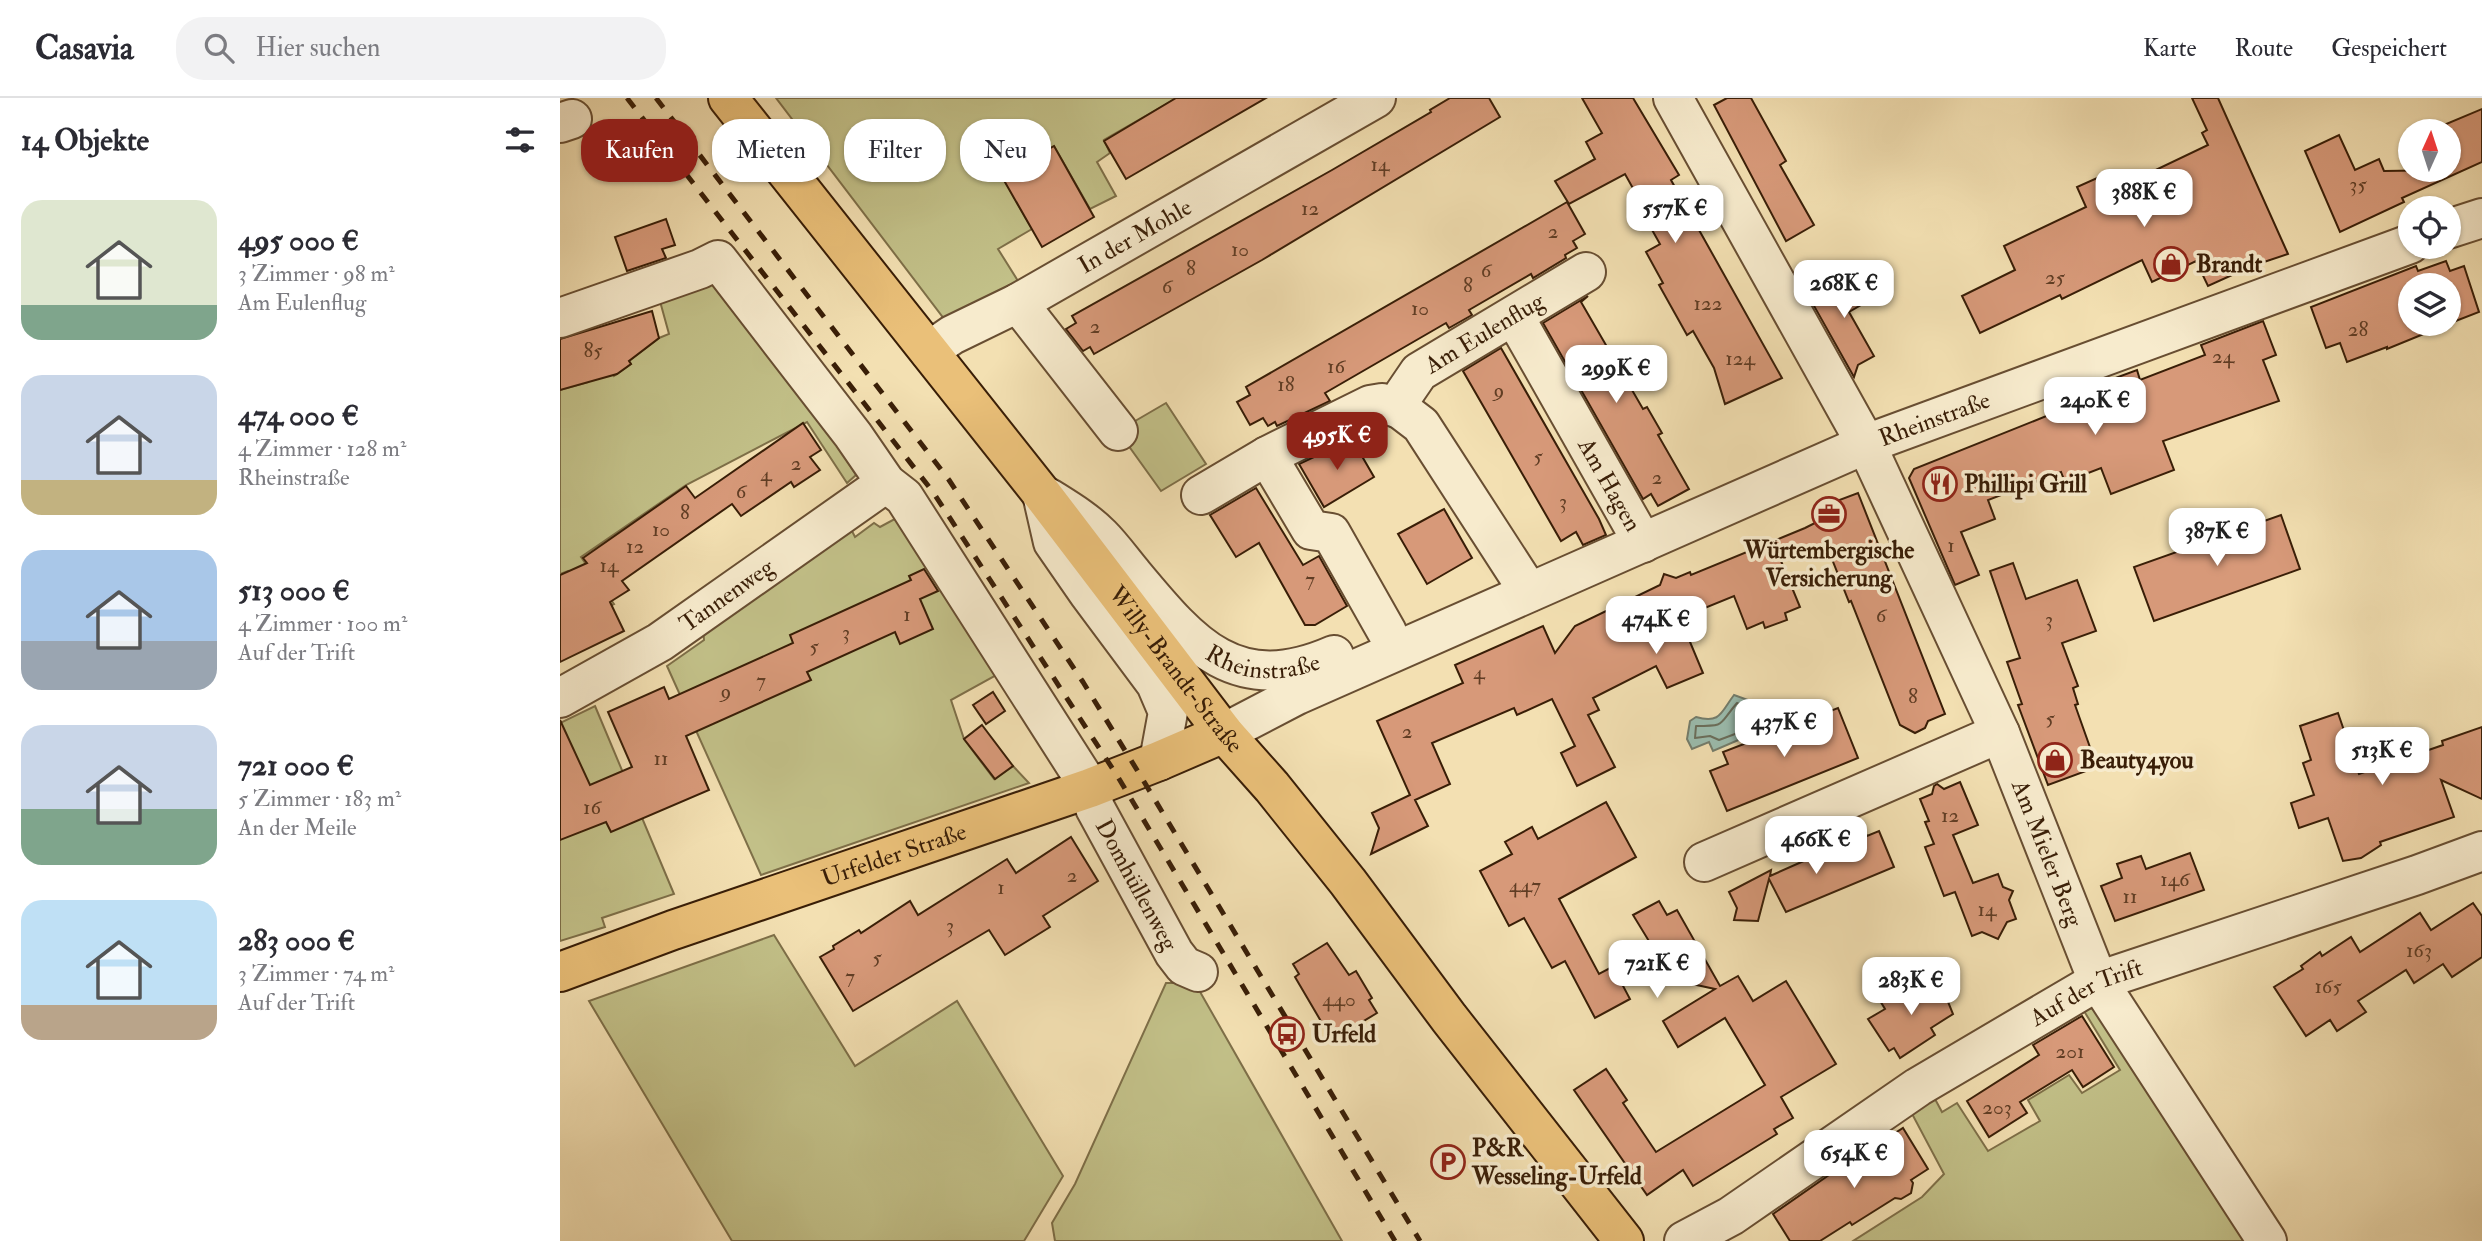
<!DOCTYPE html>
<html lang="de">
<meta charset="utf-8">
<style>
body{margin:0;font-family:"IM FELL Double Pica",serif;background:#f2f2f3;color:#2b2b33;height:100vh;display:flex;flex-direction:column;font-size:26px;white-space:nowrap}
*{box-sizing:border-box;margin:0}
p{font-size:23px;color:#7c7c81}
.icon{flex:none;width:38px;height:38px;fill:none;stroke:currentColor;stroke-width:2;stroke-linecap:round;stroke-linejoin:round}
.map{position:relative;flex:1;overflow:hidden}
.panel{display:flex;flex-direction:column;background:#fff;width:560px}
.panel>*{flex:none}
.hud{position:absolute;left:21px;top:21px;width:665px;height:63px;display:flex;gap:14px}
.needle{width:46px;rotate:3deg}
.fabs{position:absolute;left:1838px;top:21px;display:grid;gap:14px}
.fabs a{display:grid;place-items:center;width:63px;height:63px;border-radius:50%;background:#fff;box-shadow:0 2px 5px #0004;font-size:35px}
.price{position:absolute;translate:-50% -60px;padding:0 16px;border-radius:14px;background:#fff;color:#222;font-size:23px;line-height:46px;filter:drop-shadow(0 2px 4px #0008)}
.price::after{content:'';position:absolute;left:50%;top:42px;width:21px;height:16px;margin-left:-10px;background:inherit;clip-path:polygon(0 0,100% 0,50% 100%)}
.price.selected{background:#8f2418;color:#fff}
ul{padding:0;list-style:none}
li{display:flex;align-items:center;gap:21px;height:175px;padding:0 21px}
li span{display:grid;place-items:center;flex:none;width:196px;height:140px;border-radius:21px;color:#555}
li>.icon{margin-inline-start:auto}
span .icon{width:84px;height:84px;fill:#fffc;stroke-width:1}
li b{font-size:30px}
h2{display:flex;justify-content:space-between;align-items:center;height:84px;padding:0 21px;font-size:30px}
.chip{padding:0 24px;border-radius:28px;background:#fff;box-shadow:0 2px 5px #0004;font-size:24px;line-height:63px}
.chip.selected{background:#8f2418;color:#fff}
header{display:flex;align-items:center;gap:42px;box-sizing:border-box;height:98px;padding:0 35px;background:#fff;border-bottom:2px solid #e1e1e2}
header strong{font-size:33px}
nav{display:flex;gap:38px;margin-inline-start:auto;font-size:24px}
.search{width:490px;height:63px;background:#f2f2f3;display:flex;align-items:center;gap:18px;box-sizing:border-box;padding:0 24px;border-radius:28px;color:#7c7c81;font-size:26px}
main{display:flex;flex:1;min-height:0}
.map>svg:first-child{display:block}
.green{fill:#c2c088;stroke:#7e6f48;stroke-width:2}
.water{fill:#9bbdaf;stroke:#747d6c;stroke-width:2}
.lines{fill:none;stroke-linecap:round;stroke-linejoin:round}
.shore{stroke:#6a6e5b;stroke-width:2}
.building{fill:#d79979;stroke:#391e07;stroke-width:2}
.minor-casing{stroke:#684e32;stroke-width:42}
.major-casing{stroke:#391e07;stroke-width:42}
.minor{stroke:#f7ebcd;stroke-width:38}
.major{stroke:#eac079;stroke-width:38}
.rail{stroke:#391e07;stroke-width:5;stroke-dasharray:12 12;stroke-linecap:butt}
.labels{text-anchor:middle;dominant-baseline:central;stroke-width:7;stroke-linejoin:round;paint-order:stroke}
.number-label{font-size:21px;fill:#603d24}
.street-label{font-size:24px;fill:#391e07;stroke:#f7ebcd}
.poi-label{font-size:24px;font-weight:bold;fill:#391e07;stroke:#f7ebcd;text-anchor:start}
</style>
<header>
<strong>Casavia</strong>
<div class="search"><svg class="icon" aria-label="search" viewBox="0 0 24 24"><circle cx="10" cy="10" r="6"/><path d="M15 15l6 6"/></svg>Hier suchen</div>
<nav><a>Karte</a><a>Route</a><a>Gespeichert</a></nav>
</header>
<main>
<section class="panel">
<h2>14 Objekte<svg class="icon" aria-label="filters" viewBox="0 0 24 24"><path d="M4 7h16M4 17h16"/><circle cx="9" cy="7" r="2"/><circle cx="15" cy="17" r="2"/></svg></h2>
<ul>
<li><span style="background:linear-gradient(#dfe7d0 75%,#7fa58c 0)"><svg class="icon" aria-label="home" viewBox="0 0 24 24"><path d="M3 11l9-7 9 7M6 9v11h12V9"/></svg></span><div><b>495 000 €</b><p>3 Zimmer · 98 m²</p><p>Am Eulenflug</p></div></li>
<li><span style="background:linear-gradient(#c9d6e8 75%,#c2b280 0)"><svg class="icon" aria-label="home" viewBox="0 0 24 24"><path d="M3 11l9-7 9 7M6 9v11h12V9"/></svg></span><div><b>474 000 €</b><p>4 Zimmer · 128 m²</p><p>Rheinstraße</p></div></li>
<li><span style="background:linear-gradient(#a9c7e8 65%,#9aa5b1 0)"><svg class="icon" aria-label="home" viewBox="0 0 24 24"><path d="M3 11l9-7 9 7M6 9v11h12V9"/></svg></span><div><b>513 000 €</b><p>4 Zimmer · 100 m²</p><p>Auf der Trift</p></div></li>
<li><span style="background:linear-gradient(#c9d6e8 60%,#7fa58c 0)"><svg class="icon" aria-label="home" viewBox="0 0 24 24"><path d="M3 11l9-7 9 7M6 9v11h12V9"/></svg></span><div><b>721 000 €</b><p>5 Zimmer · 183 m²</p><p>An der Meile</p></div></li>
<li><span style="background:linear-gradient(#bfe0f5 75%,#b9a48a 0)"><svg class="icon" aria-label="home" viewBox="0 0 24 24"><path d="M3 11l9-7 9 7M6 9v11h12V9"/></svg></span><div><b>283 000 €</b><p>3 Zimmer · 74 m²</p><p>Auf der Trift</p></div></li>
</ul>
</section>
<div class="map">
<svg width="1922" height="1143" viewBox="0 0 1922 1143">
<rect width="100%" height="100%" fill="#f3e0b2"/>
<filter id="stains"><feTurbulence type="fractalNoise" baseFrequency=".00286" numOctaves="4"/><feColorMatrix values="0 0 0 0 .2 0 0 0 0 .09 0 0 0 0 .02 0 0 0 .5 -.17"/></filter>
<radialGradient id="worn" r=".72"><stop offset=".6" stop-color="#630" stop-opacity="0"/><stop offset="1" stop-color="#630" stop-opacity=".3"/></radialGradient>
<!-- green -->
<g class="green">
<path d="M216 0H617L544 42 550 55 537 64 556 98 530 111 494 48 442 78 472 131 438 151 458 183 392 220 385 222Z"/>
<path d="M148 182 166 187 267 331 296 377 287 385 247 324 126 387 21 459 54 506 29 518 8 473 0 476V292L28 284 50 269 54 278 71 266 69 263 99 240 109 236 98 196Z"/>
<path d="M606 305 646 366 601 393 558 333Z"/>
<path d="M342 417 442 574 391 602 404 641 434 681 453 668 469 685 201 777 107 568 144 542 143 529 288 425 295 439 314 425 320 429Z"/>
<path d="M35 608 114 796 42 820 45 829 0 843V625Z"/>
<path d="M214 837 295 968 397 903 503 1078 464 1143H172L29 903Z"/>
<path d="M606 885H635L782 1143H495L492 1125 515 1086Z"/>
<path d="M1527 910 1537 911 1693 1143H1293L1362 1099 1384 1076 1350 1012 1375 1001 1382 1014 1397 1005 1428 1053 1480 1023 1468 1002 1509 977 1522 995 1560 972 1524 913Z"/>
</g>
<!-- water -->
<path class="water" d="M1174 597 1188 602C1197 620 1192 620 1190 637L1153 653 1149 644 1132 651 1127 641 1130 623 1136 619C1161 626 1161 614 1174 597Z"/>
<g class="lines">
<!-- shore -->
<path class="shore" d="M1177 605 1183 608 1187 621 1183 633 1159 642 1150 638 1135 640 1136 628C1167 628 1158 627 1177 605Z"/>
</g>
<!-- building -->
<g class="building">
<path d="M616 0H706L566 81 544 43Z"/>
<path d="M890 0H929L940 19 702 162 534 256 530 249 523 253 506 231 516 225 512 218 772 72 871 14 870 12Z"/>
<path d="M1022 0H1073L1119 77 1111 82 1222 280 1165 306 1154 270 1133 233 1127 237 1099 187 1103 185 1086 154 1100 146 1091 130 1094 128 1065 76 1009 106 995 83 1035 61 1026 44 1042 35Z"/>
<path d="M1167 0H1191L1226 63 1220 67 1254 127 1226 143 1154 7Z"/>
<path d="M1632 0H1658L1728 156 1692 168 1648 188 1636 163 1592 184 1582 162 1502 201 1500 197 1420 235 1402 198 1455 172 1444 148 1526 109 1517 89 1546 76 1554 92 1648 47 1642 35 1647 32Z"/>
<path d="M1922 11V64L1842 100 1844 104 1780 134 1745 53 1779 37 1795 72 1819 61 1824 73 1890 72 1888 33 1872 32Z"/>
<path d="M494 48 534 119 482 149 425 49 457 69Z"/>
<path d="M1007 104 1025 136 1013 143 1017 150 1005 157 1006 160 973 180 971 176 909 212 912 217 889 230 886 225 765 295 770 303 717 328 715 324 708 328 703 320 690 327 677 304 690 297 686 289Z"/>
<path d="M106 121 115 147 102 151 106 160 67 173 55 139Z"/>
<path d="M1886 163 1890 173 1904 168 1919 214 1888 226V187H1850V226H1888L1827 251V249L1787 264 1780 245 1766 250 1751 209 1856 168 1858 173Z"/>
<path d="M1292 175 1306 204 1289 214 1314 258 1298 267 1294 279 1249 199Z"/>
<path d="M1028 198 1021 204 1083 311 1087 309 1102 335 1098 337 1129 391 1098 408 1091 396 1083 401 983 225Z"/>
<path d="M92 213 99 240 69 263 71 266 57 276 0 292V241Z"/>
<path d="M1703 223 1716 257 1703 262 1719 303 1603 343 1614 372 1551 396 1541 370 1505 384 1501 374 1428 402 1435 421 1401 434 1419 477 1395 487 1349 380 1354 371 1494 315 1490 304 1577 272 1580 282 1645 257 1641 247Z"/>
<path d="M941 250 1039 421 1046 437 1023 447 1016 434 1001 443 903 273Z"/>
<path d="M243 325 261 352 250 359 260 372 234 389 231 384 181 418 172 406 62 483 69 492 50 504 64 533 0 564V477L27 465 23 460 126 388 135 400Z"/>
<path d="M792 341 814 379 764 409 739 366Z"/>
<path d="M696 390 743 467 759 458 787 508 755 527H745L699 445 676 459 650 417Z"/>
<path d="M1298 395 1385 616 1368 623 1365 630 1355 635 1340 627 1291 503 1289 504 1266 446 1221 463 1240 509 1225 515 1227 522 1205 530 1203 524 1187 531 1174 498 1120 520 1143 575 1107 590 1096 568 1033 600 1039 612 1028 617 1055 669 1017 688 1001 655 1015 648 992 601 957 617 954 610 872 645 890 686 855 702 868 728 811 756 819 730 812 715 850 697 817 623 903 585 895 567 983 528 995 555 1015 528 1100 487 1104 476 1116 480 1130 474 1131 477 1245 430 1257 424 1255 419 1261 404 1271 401 1277 403Z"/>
<path d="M884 411 912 460 867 486 838 436Z"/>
<path d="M1721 417 1740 471 1594 523 1574 469Z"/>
<path d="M1453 465 1466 501 1517 482 1536 533 1502 545 1518 588 1513 590 1518 606 1515 607 1537 669 1488 687 1458 607 1462 606 1447 564 1460 560 1430 473Z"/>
<path d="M364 471 378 493 360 501 373 531 340 546 335 534 247 574 251 582 126 638 149 692 51 734 46 724 0 742V622L30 687 72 669 48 614 104 589 109 601 233 545 230 537 351 482 349 478Z"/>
<path d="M433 594 445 613 426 626 413 607Z"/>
<path d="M1278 610 1298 660 1167 713 1150 673 1168 666 1163 654Z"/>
<path d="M1778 615 1799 676 1883 647 1882 643 1922 629V701L1881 682 1894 719 1820 744 1821 747 1801 760 1783 763 1768 720 1739 730 1731 705 1754 697 1743 665 1751 662 1740 628Z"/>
<path d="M422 627 453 668 435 681 404 641Z"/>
<path d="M1400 684 1418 727 1393 737 1413 785 1438 776 1443 789 1453 793 1449 802 1456 821 1447 824 1438 841 1422 834 1412 838 1395 794 1384 798 1365 749 1374 746 1365 724 1369 723 1360 701 1372 696 1374 688 1377 686 1384 691Z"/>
<path d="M1046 704 1076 759 999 801 1039 876 1092 848 1073 817 1099 803 1107 817 1117 812 1160 888 1178 878 1193 903 1226 883 1276 966 1221 999 1233 1020 1214 1031 1217 1036 1133 1088 1123 1072 1087 1097 1014 992 1046 971 1067 1002 1063 1005 1096 1054 1205 987 1165 920 1118 949 1103 923 1155 891 1053 869 1070 901 1035 920 1005 863 992 870 964 820 949 828 920 773 952 756 945 744 972 729 978 741Z"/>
<path d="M1319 733 1334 769 1226 814 1209 781 1198 823 1174 822 1177 810 1169 794 1211 772 1210 778 1255 758 1253 755 1286 741 1305 734 1307 738Z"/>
<path d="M511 739 538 783 483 818 490 829 445 857 429 832 293 913 260 859 274 851 273 848 299 832 301 835 350 803 358 817 447 761 456 775Z"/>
<path d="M1630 755 1644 792 1555 823 1541 788 1562 780 1557 766 1581 758 1586 771Z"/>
<path d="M1913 805 1922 818V859L1892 879 1883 866 1854 885 1846 872 1798 903 1806 914 1777 933 1770 922 1746 938 1714 889 1743 871 1741 868 1760 854 1762 858 1791 839 1800 854 1860 815 1871 832Z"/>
<path d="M767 845 789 877 796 873 812 900 809 902 817 915 772 942 735 879 739 876 733 866Z"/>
<path d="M1378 879 1393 916 1371 930 1375 937 1340 960 1334 950 1329 953 1308 921 1325 911 1319 901 1343 886 1350 897Z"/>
<path d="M1522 918 1554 969 1523 989 1512 972 1460 1004 1467 1015 1429 1039 1407 1003 1479 957 1473 947Z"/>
<path d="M1343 1030 1368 1071 1351 1082 1353 1085 1351 1095 1341 1101 1335 1100 1292 1127 1290 1124 1260 1143H1230L1213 1116 1325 1038 1329 1039Z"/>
</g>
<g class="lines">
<!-- minor casing -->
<g class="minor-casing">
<g id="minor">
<path id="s1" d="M1113 0 1306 346 1440 635 1538 883 1707 1143"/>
<path d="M0 25 12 21"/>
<path d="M1888 131 1922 120"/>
<path d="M458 205 558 333"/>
<path id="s2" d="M954 218 1083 445"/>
<path id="s3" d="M0 220 140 171 158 162 293 337 326 385 344 399 530 690 535 710 614 855 624 868 638 874"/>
<path id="s4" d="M369 253 392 237 458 205 816 0"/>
<path d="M840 311 861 327 969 494"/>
<path d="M707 358 751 432 771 435 827 534"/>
<path d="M482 396 493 444 529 496 596 586 608 614 599 663"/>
<path id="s5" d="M641 397 707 358 810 307 822 305 840 311 844 296 859 274 1026 174"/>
<path id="s6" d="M489 400C508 412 525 422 541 438 552 449 562 463 572 475 632 547 675 600 774 557"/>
<path id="s7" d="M0 600 100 544 326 385"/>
<path id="s8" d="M664 635 737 597 1306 346 1850 146"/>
<path d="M1144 764 1440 635"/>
<path id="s9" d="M1124 1143 1171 1118 1358 989 1538 883 1857 777 1922 753"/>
</g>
</g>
<!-- major casing -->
<g class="major-casing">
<g id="major">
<path id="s10" d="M168 0 482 396 664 635 712 689 788 784 889 920 1064 1143"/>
<path id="s11" d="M0 874 113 832 530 690 599 663 664 635"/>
</g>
</g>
<!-- minor -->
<use href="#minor" class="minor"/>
<!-- major -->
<use href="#major" class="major"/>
<!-- rail -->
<g class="rail">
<path d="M67 0 373 394 558 679 835 1143"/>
<path d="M96 0 389 382 523 584 577 672 860 1143"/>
</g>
</g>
<!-- icons -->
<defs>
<g id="shop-ring" transform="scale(1.75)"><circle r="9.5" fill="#f7ebcd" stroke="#8f2418" stroke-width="1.5"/><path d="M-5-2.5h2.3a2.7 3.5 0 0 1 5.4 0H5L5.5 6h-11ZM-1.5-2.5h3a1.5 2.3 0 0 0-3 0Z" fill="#8f2418"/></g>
<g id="restaurant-ring" transform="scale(1.75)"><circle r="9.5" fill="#f7ebcd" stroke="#8f2418" stroke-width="1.5"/><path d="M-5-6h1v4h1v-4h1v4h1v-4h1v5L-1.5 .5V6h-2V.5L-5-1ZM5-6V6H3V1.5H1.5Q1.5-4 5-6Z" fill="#8f2418"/></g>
<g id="office-ring" transform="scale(1.75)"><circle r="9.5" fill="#f7ebcd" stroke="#8f2418" stroke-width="1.5"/><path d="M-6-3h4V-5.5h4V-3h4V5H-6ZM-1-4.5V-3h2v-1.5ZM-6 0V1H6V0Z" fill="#8f2418"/></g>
<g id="bus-ring" transform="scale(1.75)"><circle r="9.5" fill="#f7ebcd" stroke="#8f2418" stroke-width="1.5"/><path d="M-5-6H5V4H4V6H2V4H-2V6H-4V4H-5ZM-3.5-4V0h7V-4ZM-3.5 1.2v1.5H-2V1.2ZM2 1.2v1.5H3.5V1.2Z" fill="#8f2418"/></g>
<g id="parking-ring" transform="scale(1.75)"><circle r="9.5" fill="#f7ebcd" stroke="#8f2418" stroke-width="1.5"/><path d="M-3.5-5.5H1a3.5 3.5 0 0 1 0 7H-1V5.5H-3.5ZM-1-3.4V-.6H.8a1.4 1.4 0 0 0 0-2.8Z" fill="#8f2418"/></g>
</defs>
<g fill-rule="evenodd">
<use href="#shop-ring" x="1611" y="166"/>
<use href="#restaurant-ring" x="1380" y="386"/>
<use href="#office-ring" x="1269" y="416"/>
<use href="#shop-ring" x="1495" y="662"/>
<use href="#bus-ring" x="727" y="936"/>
<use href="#parking-ring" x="888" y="1064"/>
</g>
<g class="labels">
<!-- number labels -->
<g class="number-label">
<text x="820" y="66">14</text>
<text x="1798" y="86">35</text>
<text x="750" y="110">12</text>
<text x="993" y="133">2</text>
<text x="680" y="151">10</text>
<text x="631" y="170">8</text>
<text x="926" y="172">6</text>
<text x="1495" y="179">25</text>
<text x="908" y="187">8</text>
<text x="607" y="188">6</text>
<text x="1148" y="205">122</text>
<text x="860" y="210">10</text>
<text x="535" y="228">2</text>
<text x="1798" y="231">28</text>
<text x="33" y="252">85</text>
<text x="1663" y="258">24</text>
<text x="1180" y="260">124</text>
<text x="776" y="268">16</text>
<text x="726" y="286">18</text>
<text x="939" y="292">9</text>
<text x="978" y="358">5</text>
<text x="236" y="365">2</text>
<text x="206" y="376">4</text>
<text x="1097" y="379">2</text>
<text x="181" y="393">6</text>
<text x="1003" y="403">3</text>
<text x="125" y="414">8</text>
<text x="101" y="431">10</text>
<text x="1391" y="447">1</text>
<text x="75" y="448">12</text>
<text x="49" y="467">14</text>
<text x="750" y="481">7</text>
<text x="347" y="516">1</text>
<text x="1321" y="517">6</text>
<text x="1489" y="521">3</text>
<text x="286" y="534">3</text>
<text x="254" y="548">5</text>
<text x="919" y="574">4</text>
<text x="201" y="582">7</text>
<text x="166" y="593">9</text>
<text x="1353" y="598">8</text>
<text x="1490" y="620">5</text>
<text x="847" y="633">2</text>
<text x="101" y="660">11</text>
<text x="32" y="709">16</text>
<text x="1390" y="717">12</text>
<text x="512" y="777">2</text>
<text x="1615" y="781">146</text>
<text x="965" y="787">447</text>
<text x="441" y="789">1</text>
<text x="1570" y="798">11</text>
<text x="1427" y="811">14</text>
<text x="390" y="827">3</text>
<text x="1859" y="852">163</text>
<text x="317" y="859">5</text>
<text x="290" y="878">7</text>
<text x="1768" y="888">165</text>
<text x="779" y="901">440</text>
<text x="1510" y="953">201</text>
<text x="1437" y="1009">203</text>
</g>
<!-- street labels -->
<g class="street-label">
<text stroke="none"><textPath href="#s4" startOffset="236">In der Mohle</textPath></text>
<text stroke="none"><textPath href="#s5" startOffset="341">Am Eulenflug</textPath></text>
<text stroke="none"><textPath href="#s8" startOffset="777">Rheinstraße</textPath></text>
<text stroke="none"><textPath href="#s2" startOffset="194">Am Hagen</textPath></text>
<text stroke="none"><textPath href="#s7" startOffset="196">Tannenweg</textPath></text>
<text stroke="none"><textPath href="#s6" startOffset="280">Rheinstraße</textPath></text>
<text stroke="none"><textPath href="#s10" startOffset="726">Willy-Brandt-Straße</textPath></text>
<text stroke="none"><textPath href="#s1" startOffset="844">Am Mieler Berg</textPath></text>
<text stroke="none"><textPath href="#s11" startOffset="354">Urfelder Straße</textPath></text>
<text stroke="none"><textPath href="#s3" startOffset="924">Domhüllenweg</textPath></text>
<text stroke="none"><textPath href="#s9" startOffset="474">Auf der Trift</textPath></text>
</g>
<!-- poi labels -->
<g class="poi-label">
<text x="1636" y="166">Brandt</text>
<text x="1404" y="386">Phillipi Grill</text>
<text x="1269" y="452" text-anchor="middle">Würtembergische<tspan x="1269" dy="28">Versicherung</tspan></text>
<text x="1520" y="662">Beauty4you</text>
<text x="752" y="936">Urfeld</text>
<text x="912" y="1050">P&amp;R<tspan x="912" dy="28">Wesseling-Urfeld</tspan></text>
</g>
</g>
<rect width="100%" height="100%" filter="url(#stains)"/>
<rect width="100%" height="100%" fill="url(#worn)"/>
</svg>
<div class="fabs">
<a><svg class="needle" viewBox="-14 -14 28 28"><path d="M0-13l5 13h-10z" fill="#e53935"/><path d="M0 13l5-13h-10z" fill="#7c7c81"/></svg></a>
<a><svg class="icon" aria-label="locate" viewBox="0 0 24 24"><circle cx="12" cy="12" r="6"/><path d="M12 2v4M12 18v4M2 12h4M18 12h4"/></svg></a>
<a><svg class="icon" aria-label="layers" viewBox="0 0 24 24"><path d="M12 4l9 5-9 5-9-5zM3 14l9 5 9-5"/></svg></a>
</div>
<b class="price" style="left:1584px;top:131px">388K €</b>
<b class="price" style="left:1115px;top:147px">557K €</b>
<b class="price" style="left:1284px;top:222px">268K €</b>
<b class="price" style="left:1056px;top:307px">299K €</b>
<b class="price" style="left:1535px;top:339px">240K €</b>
<b class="price selected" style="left:777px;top:374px">495K €</b>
<b class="price" style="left:1657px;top:470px">387K €</b>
<b class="price" style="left:1096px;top:558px">474K €</b>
<b class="price" style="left:1224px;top:661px">437K €</b>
<b class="price" style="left:1822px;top:689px">513K €</b>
<b class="price" style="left:1256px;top:778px">466K €</b>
<b class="price" style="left:1097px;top:902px">721K €</b>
<b class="price" style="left:1351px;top:919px">283K €</b>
<b class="price" style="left:1294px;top:1092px">654K €</b>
<div class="hud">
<a class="chip selected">Kaufen</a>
<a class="chip">Mieten</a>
<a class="chip">Filter</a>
<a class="chip">Neu</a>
</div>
</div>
</main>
